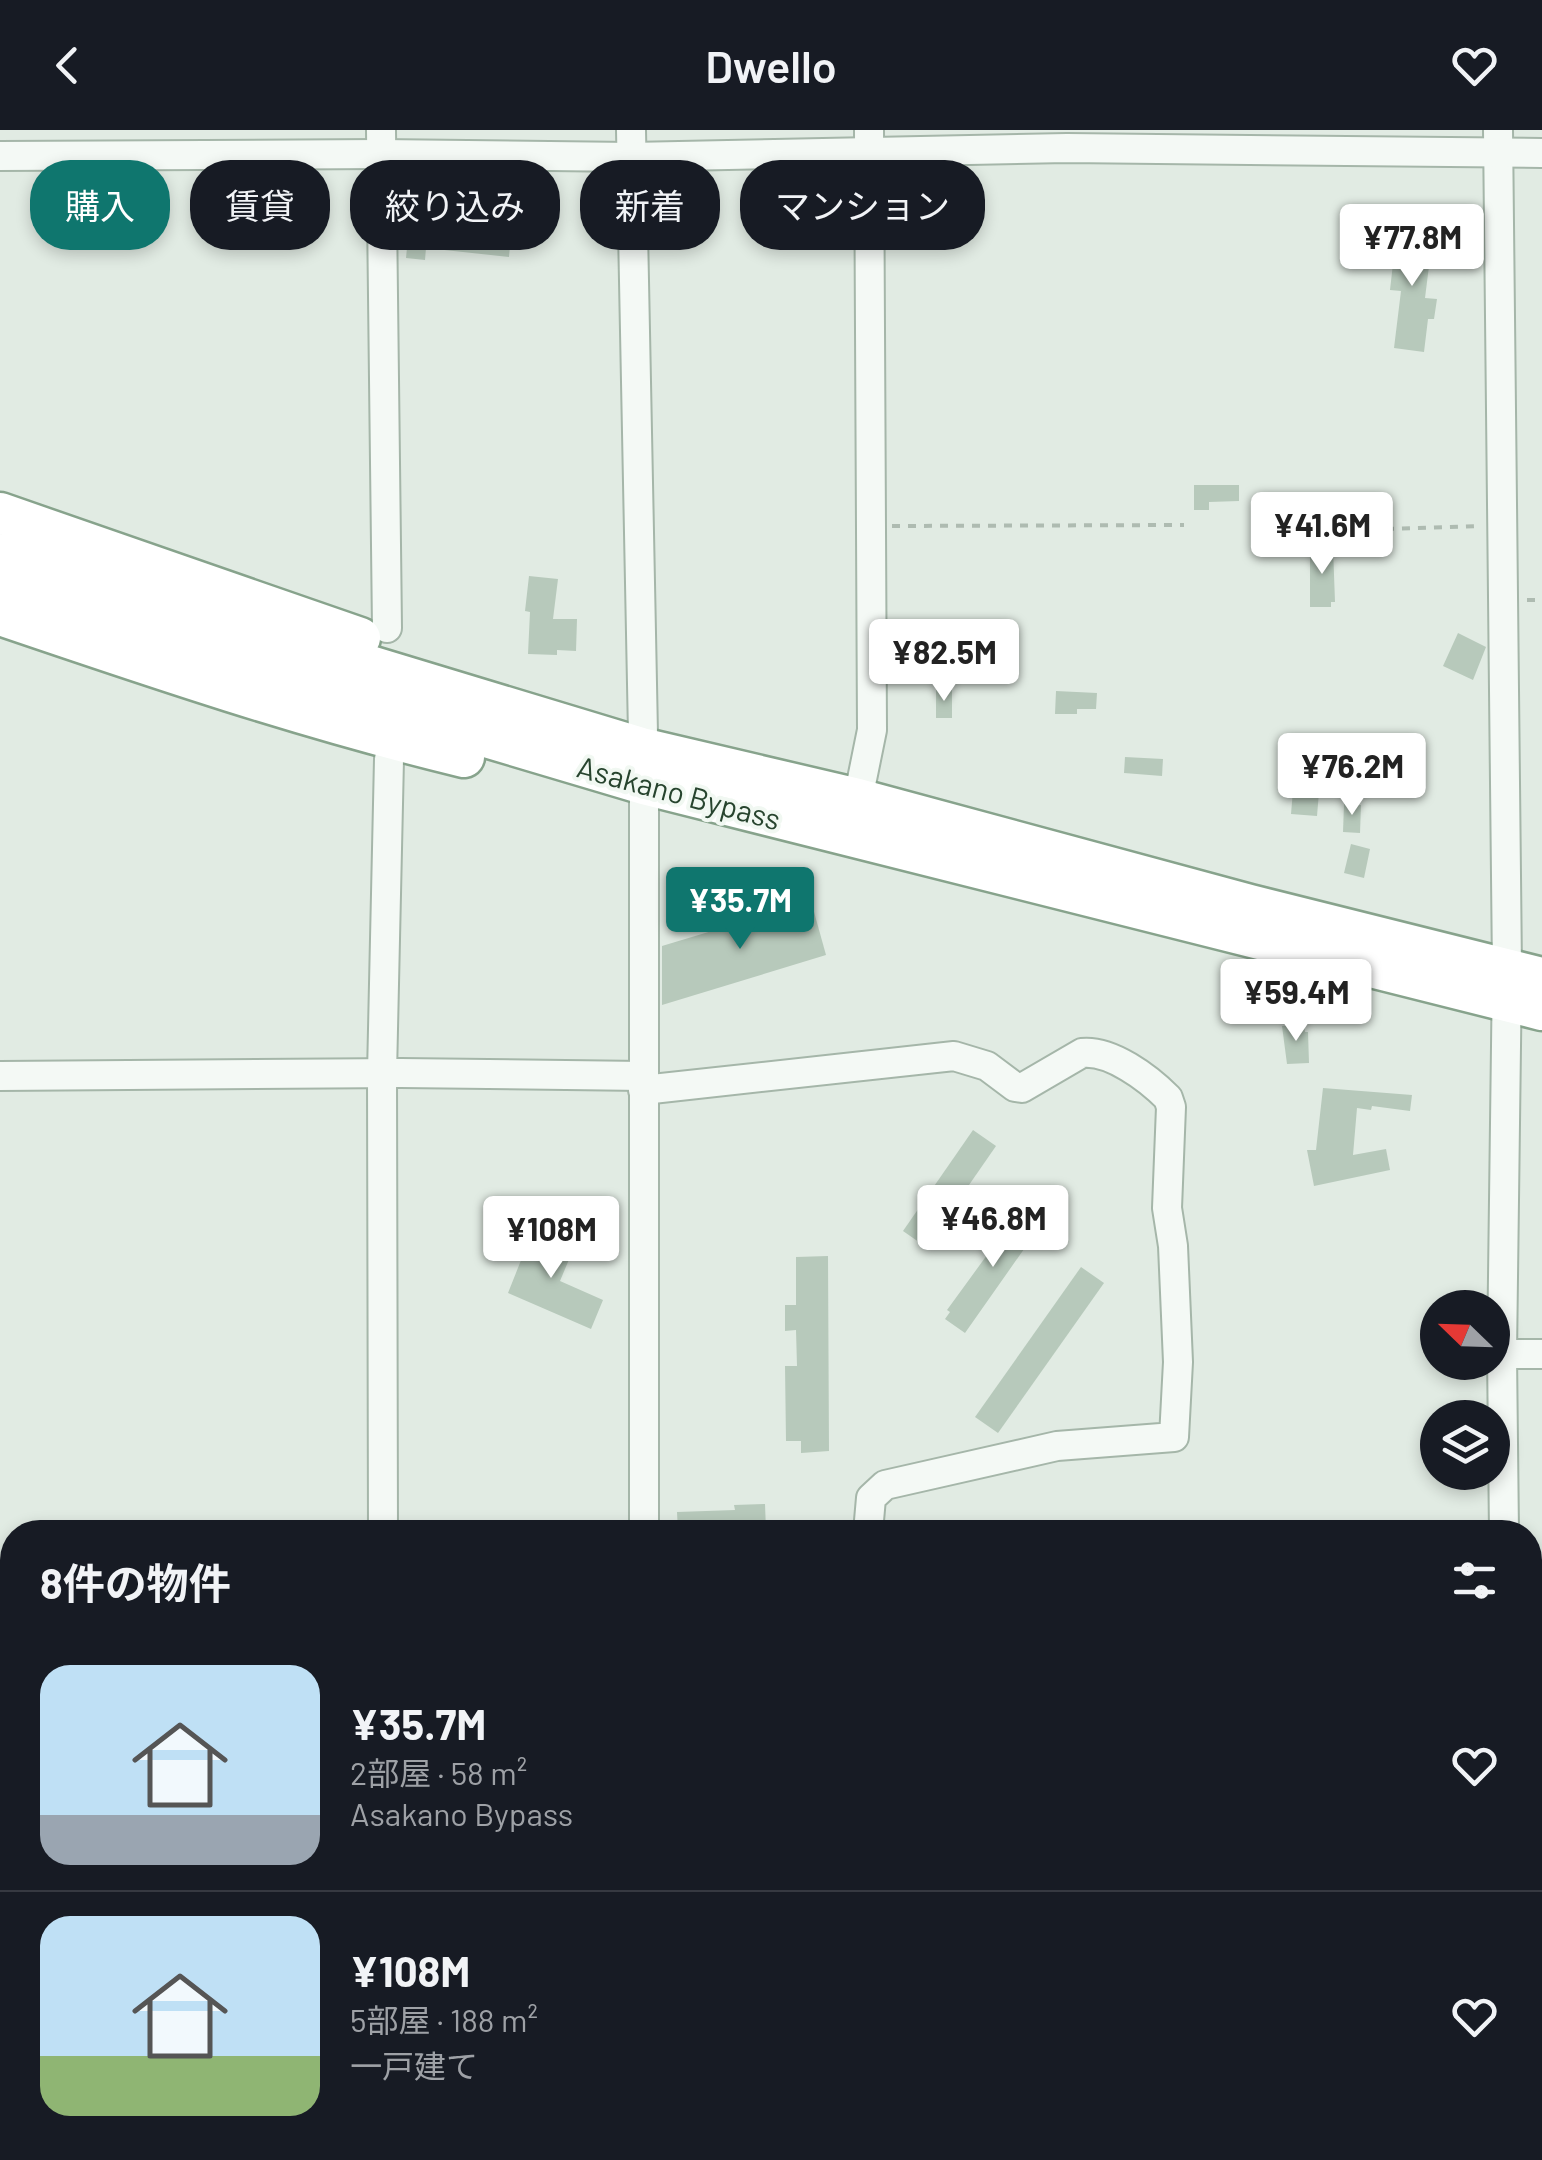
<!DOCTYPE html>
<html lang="ja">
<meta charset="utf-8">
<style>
body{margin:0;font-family:Barlow,"Noto Sans JP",sans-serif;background:#20242c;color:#f1f3f6;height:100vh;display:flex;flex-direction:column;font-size:38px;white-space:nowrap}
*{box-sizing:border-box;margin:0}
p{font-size:32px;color:#9ea1a6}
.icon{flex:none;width:55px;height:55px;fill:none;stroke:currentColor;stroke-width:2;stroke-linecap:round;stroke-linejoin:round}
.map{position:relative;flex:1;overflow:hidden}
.sheet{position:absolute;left:0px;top:1390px;width:1542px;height:640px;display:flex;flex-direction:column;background:#171b24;border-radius:40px 40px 0 0;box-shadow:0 5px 15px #0003}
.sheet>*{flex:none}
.top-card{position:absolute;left:30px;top:30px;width:1000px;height:90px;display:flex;gap:20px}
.needle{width:65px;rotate:293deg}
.controls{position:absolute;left:1420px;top:1160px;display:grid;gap:20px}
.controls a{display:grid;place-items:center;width:90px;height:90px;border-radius:50%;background:#171b24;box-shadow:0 5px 15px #0003;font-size:50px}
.price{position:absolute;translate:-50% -85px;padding:0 22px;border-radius:10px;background:#fff;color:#222;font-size:32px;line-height:65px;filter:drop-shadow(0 2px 5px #0008)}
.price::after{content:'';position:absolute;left:50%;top:60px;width:30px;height:22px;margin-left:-15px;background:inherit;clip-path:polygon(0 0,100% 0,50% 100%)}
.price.current{background:#0f766e;color:#fff}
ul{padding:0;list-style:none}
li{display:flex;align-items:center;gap:30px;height:250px;padding:0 40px}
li+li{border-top:2px solid #363941}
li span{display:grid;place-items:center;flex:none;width:280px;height:200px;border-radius:30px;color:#555}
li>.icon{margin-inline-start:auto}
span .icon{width:120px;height:120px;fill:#fffc;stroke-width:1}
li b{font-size:42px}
h2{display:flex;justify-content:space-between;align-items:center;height:120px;padding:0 40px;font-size:42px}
.pill{padding:0 35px;border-radius:40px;background:#171b24;box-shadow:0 5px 15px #0003;font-size:35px;line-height:90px}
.pill.current{background:#0f766e;color:#fff}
header{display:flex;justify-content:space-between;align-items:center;height:130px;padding:0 40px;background:#171b24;font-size:45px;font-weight:600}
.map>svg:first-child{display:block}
.built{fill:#cfddd1}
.building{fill:#b7c9bb}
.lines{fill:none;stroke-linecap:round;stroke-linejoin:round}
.minor-casing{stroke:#a5b6a9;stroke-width:32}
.highway-casing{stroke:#87a38c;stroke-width:45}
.path{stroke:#aebbb1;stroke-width:4;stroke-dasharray:8 8;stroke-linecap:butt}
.minor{stroke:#f4f9f5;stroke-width:28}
.highway{stroke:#fff;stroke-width:40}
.labels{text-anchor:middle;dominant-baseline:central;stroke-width:8;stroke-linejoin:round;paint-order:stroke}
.street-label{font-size:30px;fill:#27442e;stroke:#f1f8f2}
</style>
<header><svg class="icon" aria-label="back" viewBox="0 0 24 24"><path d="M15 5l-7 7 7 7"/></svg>Dwello<svg class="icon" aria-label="heart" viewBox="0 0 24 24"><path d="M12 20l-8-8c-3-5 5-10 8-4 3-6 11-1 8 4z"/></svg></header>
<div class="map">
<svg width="1542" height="2030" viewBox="0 0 1542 2030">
<rect width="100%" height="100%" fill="#e1ebe3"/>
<!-- built -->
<path class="built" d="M1530 1783H1542V2030H1520L1519 2018H1530Z"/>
<!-- building -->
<g class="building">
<path d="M421 43 422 61H412L414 84H400L399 44Z"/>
<path d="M887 46 910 47 909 78H887Z"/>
<path d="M445 83 500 86 499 92 512 93 509 127 426 118 425 130 406 128 409 97 443 100Z"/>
<path d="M1397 99 1433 104 1425 168 1437 169 1434 189H1428L1424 222 1394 218 1401 161 1390 160Z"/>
<path d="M1194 355H1239V371L1209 372V380H1194Z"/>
<path d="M1310 417H1333L1335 472H1331V477H1310Z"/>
<path d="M529 446 558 449 553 489H577L576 521 557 520V525L528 524 530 482 525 481Z"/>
<path d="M1458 503 1486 517 1473 550 1443 536Z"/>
<rect x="936" y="560" width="16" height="28"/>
<path d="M1056 561 1097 563 1096 579H1077V584H1055Z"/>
<path d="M1350 622 1369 627 1368 656 1350 655Z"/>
<path d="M1125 627 1163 629 1162 646 1124 643Z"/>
<path d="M1295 637 1321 638 1317 686 1291 684Z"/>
<path d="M1344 674 1361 675 1360 703 1343 702Z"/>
<path d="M1351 714 1370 719 1364 748 1344 743Z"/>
<path d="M811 771 826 825 662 875V816Z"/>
<path d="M1304 895 1305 902H1308L1309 933 1287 934 1282 896Z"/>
<path d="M1323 958 1412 965 1410 981 1372 976 1371 980 1357 978 1353 1025 1386 1019 1390 1040 1314 1056 1307 1020H1316Z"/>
<path d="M973 1000 996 1016 926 1117 903 1101Z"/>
<path d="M1022 1077 1043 1092 965 1203 945 1189 950 1182 947 1180Z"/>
<path d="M537 1090 554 1098 546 1117 570 1127 560 1151 603 1170 591 1199 508 1163Z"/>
<path d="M828 1126 829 1321 801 1323V1311H786L785 1236H797L796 1200 785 1201V1175H796V1127Z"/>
<path d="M1081 1137 1104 1153 998 1303 975 1287Z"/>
<path d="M765 1374 766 1400 678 1402 677 1382 735 1380 734 1375Z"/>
</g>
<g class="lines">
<!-- minor casing -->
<g class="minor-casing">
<g id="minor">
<path d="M381 0 387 498"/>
<path d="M631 0 644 654V1402"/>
<path d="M1498 0 1507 839 1502 1224 1504 1402"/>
<path d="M0 26 381 24 631 27 1067 18 1542 23"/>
<path d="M858 669 872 600 869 0"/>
<path d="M0 946 401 943 643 946"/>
<path d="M643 960 954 926 987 936 1015 957 1022 958 1082 923C1111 920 1148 948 1168 968L1171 977 1167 1078 1173 1116 1178 1232 1174 1307 1057 1316 885 1355 871 1368 868 1402"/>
<path d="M1502 1224H1542"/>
<path d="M383 1402 382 944 389 629"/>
<path d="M1530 1766H1542"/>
<path d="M0 1790 12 1788"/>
<path d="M0 1814 12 1832"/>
<path d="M1530 1972H1542"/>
<path d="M324 2018 359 2030"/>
<path d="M650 2018V2030"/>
<path d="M871 2018V2030"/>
<path d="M258 2030 260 2018"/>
<path d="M1512 2030V2018"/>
</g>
</g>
<!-- highway casing -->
<g class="highway-casing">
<g id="highway">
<path d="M0 383 360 508"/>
<path d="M0 424 641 618 858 669 1250 775 1542 848"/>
<path d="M0 456 318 557 644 654 1542 880"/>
<path d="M0 485C153 537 306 589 464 627"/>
</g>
</g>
<!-- path -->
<g class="path">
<path d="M892 396 1184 395"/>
<path d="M1354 400 1479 396"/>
<path d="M1527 470H1542"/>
</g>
<!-- minor -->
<use href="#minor" class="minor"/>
<!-- highway -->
<use href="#highway" class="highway"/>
</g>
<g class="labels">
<!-- street labels -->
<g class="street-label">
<text transform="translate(679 662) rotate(15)">Asakano Bypass</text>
</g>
</g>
</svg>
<div class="controls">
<a><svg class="needle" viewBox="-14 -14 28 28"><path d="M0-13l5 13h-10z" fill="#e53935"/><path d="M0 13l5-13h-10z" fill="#9ea1a6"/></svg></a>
<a><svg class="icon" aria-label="layers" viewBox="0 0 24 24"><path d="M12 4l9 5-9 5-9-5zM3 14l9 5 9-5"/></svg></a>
</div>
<b class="price" style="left:1412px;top:159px">¥77.8M</b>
<b class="price" style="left:1322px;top:447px">¥41.6M</b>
<b class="price" style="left:944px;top:574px">¥82.5M</b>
<b class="price" style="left:1352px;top:688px">¥76.2M</b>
<b class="price current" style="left:740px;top:822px">¥35.7M</b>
<b class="price" style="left:1296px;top:914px">¥59.4M</b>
<b class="price" style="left:993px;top:1140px">¥46.8M</b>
<b class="price" style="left:551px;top:1151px">¥108M</b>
<div class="top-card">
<a class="pill current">購入</a>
<a class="pill">賃貸</a>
<a class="pill">絞り込み</a>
<a class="pill">新着</a>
<a class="pill">マンション</a>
</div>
<section class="sheet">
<h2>8件の物件<svg class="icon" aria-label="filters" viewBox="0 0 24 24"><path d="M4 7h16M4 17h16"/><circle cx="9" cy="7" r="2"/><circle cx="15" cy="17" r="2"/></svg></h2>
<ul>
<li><span style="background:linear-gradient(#bfe0f5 75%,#9aa5b1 0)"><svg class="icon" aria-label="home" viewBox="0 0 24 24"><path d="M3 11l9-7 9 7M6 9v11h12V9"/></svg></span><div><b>¥35.7M</b><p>2部屋 · 58 m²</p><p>Asakano Bypass</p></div><svg class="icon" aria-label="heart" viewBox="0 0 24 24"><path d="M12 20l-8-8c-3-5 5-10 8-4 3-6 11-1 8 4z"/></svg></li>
<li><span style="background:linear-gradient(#bfe0f5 70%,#8fb573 0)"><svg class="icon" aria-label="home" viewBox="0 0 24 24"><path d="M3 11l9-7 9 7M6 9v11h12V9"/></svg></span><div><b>¥108M</b><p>5部屋 · 188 m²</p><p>一戸建て</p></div><svg class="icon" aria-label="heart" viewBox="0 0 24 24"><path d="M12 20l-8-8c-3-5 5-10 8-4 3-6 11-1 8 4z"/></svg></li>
</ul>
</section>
</div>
